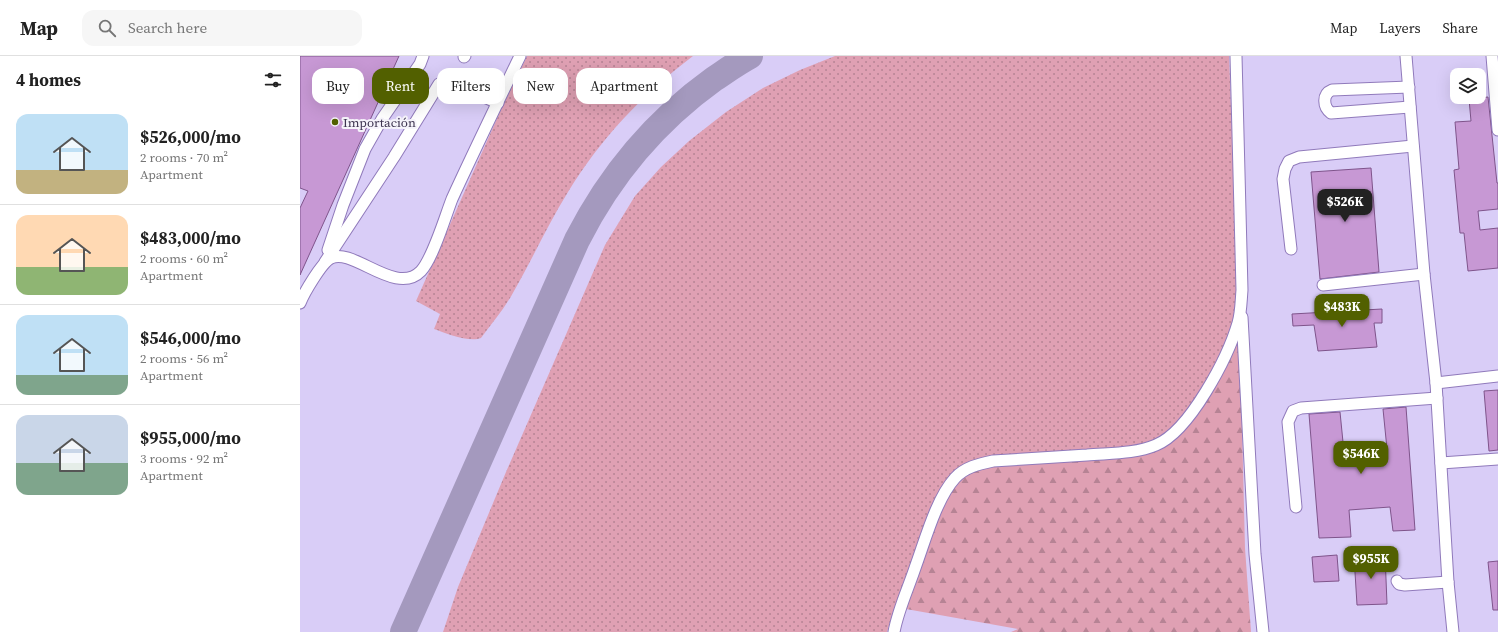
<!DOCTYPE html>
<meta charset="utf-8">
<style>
body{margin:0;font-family:"Source Serif 4",serif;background:#f6f6f6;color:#222;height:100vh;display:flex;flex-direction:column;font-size:15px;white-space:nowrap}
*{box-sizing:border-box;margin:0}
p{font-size:13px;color:#767676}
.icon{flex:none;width:22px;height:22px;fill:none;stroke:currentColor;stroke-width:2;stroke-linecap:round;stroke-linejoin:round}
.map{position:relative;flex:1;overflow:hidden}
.panel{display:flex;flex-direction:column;background:#fff;width:300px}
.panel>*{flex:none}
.top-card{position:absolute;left:12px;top:12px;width:380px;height:36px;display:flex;gap:8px}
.fabs{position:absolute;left:1150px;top:12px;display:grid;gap:8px}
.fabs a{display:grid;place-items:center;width:36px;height:36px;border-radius:8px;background:#fff;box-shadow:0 4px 16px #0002;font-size:20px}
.price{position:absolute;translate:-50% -34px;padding:0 9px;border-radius:8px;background:#526000;color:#fff;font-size:13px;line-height:26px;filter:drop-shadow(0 1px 2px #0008)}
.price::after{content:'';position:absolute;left:50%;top:24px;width:12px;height:9px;margin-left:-6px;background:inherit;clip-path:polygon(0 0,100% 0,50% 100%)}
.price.active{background:#222;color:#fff}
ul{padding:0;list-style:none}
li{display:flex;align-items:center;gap:12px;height:100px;padding:0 16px}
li+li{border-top:1px solid #e0e0e0}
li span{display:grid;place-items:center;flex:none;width:112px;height:80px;border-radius:12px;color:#555}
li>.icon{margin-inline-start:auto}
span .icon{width:48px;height:48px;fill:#fffc;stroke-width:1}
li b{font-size:17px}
h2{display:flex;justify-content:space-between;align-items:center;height:48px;padding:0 16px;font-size:17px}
.pill{padding:0 14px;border-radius:12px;background:#fff;box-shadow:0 4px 16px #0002;font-size:14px;line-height:36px}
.pill.active{background:#526000;color:#fff}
header{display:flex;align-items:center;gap:24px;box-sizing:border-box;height:56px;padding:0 20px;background:#fff;border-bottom:1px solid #e0e0e0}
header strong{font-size:19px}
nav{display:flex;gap:22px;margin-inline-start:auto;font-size:14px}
.search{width:280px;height:36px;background:#f6f6f6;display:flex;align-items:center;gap:10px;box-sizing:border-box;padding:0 14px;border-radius:12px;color:#767676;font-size:15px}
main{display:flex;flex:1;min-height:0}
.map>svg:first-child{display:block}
.grass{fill:url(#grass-dots)}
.forest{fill:url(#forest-firs)}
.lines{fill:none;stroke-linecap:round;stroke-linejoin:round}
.taxiway{stroke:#a499be;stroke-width:26}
.building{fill:#c798d4;stroke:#7f548b}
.minor-casing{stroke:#907abb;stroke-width:13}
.minor{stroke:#fff;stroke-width:11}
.poi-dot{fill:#526000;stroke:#f6f4fb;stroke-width:1.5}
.labels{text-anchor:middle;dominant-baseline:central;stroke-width:4;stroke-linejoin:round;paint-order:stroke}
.poi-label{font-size:13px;fill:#3e3551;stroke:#f6f4fb;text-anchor:start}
</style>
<header>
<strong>Map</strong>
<div class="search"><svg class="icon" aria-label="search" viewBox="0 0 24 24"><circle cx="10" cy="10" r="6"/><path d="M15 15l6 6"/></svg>Search here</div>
<nav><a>Map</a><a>Layers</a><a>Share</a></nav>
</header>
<main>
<section class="panel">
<h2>4 homes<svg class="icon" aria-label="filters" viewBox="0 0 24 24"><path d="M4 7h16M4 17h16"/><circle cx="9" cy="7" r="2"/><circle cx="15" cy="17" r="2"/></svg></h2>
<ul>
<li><span style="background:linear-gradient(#bfe0f5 70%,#c2b280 0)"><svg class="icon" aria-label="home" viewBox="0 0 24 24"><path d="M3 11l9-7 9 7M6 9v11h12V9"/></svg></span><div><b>$526,000/mo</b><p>2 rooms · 70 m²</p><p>Apartment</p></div></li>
<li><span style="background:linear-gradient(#ffd9b3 65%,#8fb573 0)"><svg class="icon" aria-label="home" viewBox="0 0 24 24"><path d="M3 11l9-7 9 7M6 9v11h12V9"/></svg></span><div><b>$483,000/mo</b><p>2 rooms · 60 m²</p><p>Apartment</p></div></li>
<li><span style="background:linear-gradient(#bfe0f5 75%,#7fa58c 0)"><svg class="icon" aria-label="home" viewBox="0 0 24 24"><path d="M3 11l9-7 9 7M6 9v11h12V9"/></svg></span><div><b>$546,000/mo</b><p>2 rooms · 56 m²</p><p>Apartment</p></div></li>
<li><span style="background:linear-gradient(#c9d6e8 60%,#7fa58c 0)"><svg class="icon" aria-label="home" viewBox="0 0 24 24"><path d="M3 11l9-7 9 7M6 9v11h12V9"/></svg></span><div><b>$955,000/mo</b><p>3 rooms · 92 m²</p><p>Apartment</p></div></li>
</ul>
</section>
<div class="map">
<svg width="1198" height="576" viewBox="0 0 1198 576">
<defs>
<pattern id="grass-dots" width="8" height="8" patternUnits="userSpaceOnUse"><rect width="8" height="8" fill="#dfa0b3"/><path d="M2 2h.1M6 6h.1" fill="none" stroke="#b68394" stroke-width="1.8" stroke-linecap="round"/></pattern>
<pattern id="forest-firs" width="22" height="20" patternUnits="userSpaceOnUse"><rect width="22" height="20" fill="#dfa0b3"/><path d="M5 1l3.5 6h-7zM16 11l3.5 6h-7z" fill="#b68394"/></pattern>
</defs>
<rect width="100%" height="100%" fill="#d9cdf7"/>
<!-- grass -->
<g class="grass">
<path d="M227 0H393C343 38 301 82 268 136 248 168 233 202 214 235 205 252 192 267 181 282 170 287 145 277 134 273L140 258 116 245 203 49Z"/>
<path d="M535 0H929L938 227C937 241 936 256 933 270 927 295 890 358 869 375 865 379 858 381 853 384L630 456 593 556 587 576H143L158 531 206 416 305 189 335 140 361 111 389 85 426 56 463 32 500 14Z"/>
</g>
<!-- forest -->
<path class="forest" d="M936 288 940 289 945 492 951 576H711L718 573 606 553 646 442C658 422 666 418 687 410L858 393Z"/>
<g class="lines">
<!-- taxiway -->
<path class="taxiway" d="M103 576 277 184C310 119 354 66 414 23 426 15 437 7 450 0"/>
</g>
<!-- building -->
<g class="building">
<path d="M0 0H99L0 219V152L8 135 0 132Z"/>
<path d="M1188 41 1197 127H1198V153L1178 155 1180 174 1198 172V212L1168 215 1164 177H1160L1154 114 1159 113 1155 66 1171 65 1169 43Z"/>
<path d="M1071 112 1079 216 1020 223 1011 116Z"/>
<path d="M1082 253V267H1074L1077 291 1018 295 1014 269 993 270 992 258Z"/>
<path d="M1198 334V394L1189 395 1184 335Z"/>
<path d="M1106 351 1115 474 1093 475 1090 451 1049 454 1051 481 1019 482 1009 358 1040 356 1044 396 1087 393 1083 353Z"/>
<path d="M1085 498 1087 548 1057 549 1054 500Z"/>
<path d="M1037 499 1039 525 1014 526 1012 501Z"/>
<path d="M1198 505V554H1193L1188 506Z"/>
</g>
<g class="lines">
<!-- minor casing -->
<g class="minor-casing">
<g id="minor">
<path d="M1106 0 1124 218 1136 327 1148 526 1153 576"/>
<path d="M1192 0 1198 74"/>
<path d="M164 1 165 0"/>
<path d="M1109 31 1032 34C1022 38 1023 51 1031 57L1110 51"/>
<path d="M991 193 983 123 985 113 989 105 999 101 1113 90"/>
<path d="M28 194 43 149 65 93 82 63 120 8 123 0"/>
<path d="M25 206 94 101 139 28 145 25 150 26 198 47"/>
<path d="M1023 229 1124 218"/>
<path d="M0 247C4 237 22 206 31 202 53 191 96 241 121 215 133 202 145 161 152 143 174 95 197 48 220 0"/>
<path d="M942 261 955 498 963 576"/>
<path d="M1136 327 1198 320"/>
<path d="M1141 407 1198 403"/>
<path d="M996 451 988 366 993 355 1001 352 1137 342"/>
<path d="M1097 525 1099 528 1105 529 1148 526"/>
<path d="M594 576C598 554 608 533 615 512 625 485 636 443 655 422 665 411 679 408 693 405 724 403 756 401 787 399 810 397 835 398 856 389 890 375 928 301 938 267 941 257 941 246 942 234L936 0"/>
</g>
</g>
<!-- minor -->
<use href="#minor" class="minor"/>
</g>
<!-- markers -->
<circle class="poi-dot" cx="35" cy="66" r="4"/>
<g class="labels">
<!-- poi labels -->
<g class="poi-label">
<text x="43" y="66">Importación</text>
</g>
</g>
</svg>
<div class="fabs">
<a><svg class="icon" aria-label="layers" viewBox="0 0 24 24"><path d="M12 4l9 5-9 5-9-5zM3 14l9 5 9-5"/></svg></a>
</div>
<b class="price active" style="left:1045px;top:167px">$526K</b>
<b class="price" style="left:1042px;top:272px">$483K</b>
<b class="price" style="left:1061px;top:419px">$546K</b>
<b class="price" style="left:1071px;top:524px">$955K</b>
<div class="top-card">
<a class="pill">Buy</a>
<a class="pill active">Rent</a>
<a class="pill">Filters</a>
<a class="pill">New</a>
<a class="pill">Apartment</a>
</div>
</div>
</main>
